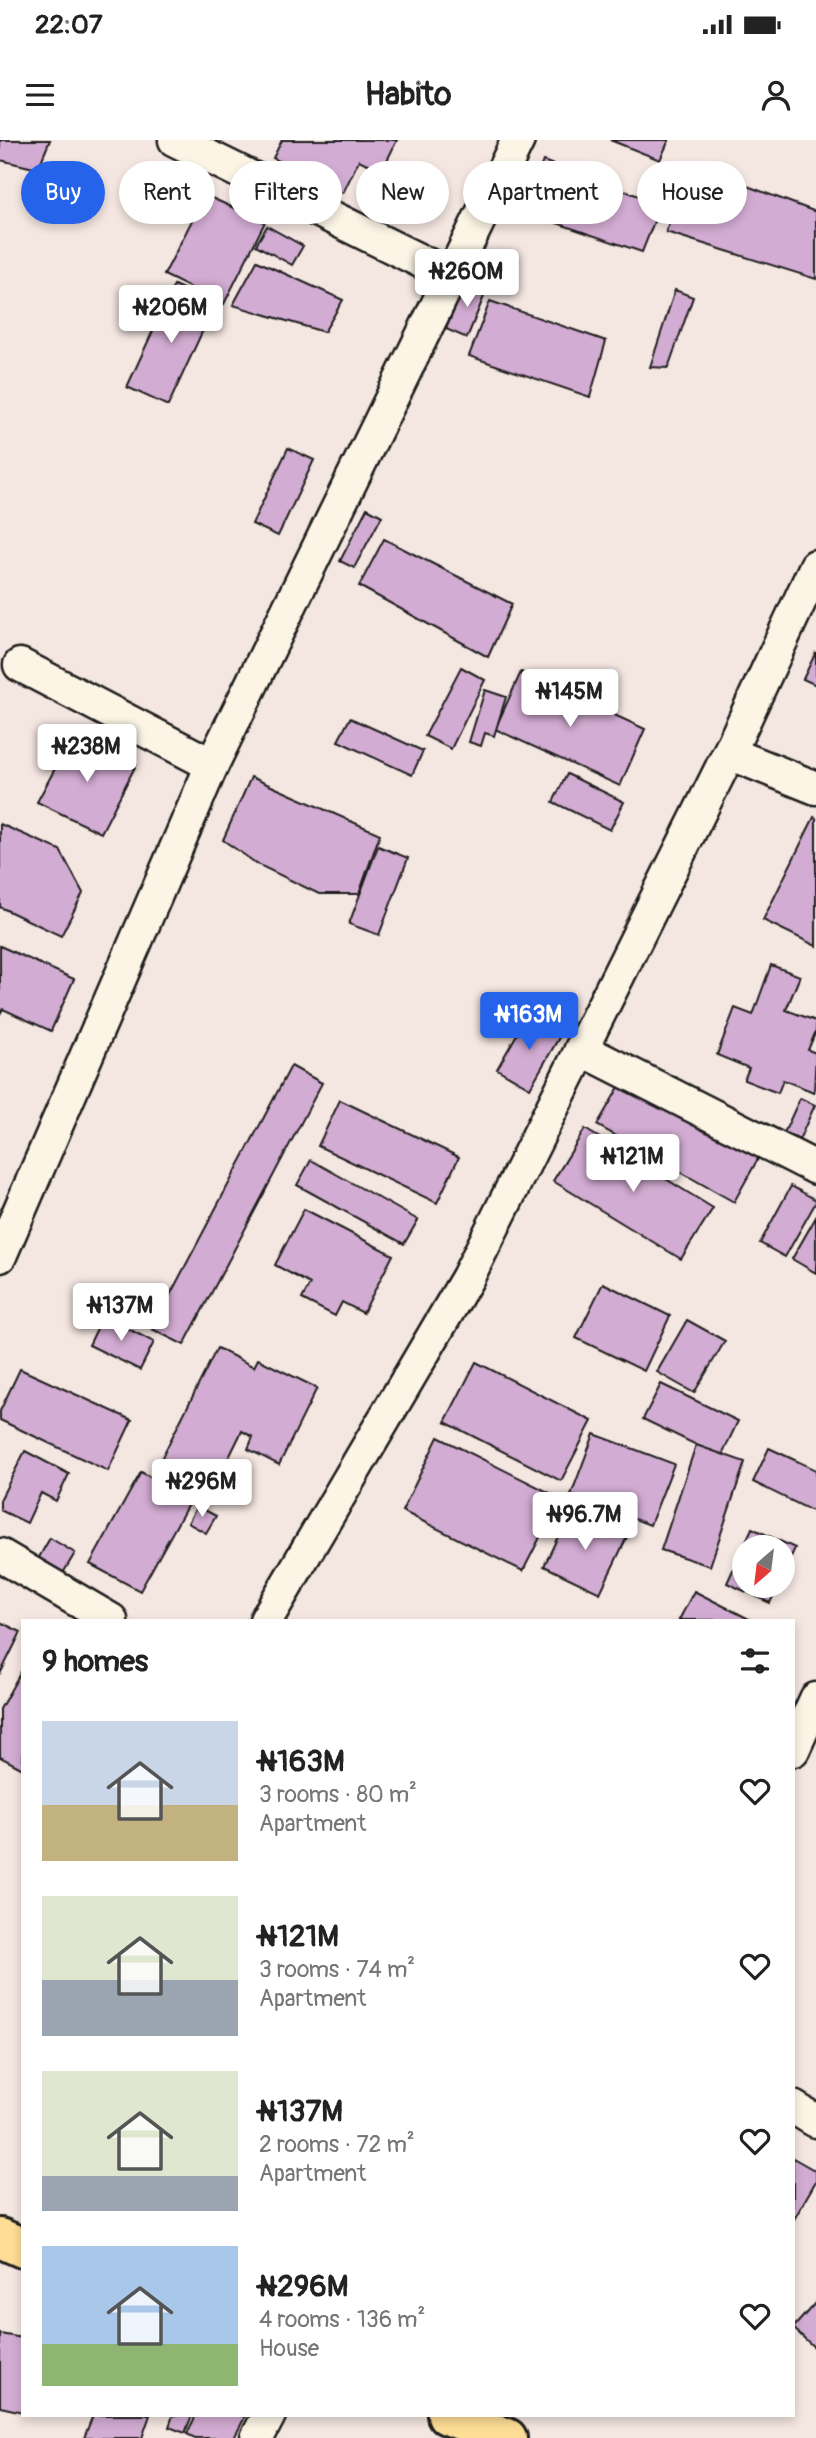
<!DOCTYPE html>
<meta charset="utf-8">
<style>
body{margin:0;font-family:Pangolin,sans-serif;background:#f2f2f2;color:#222;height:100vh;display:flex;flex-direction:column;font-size:26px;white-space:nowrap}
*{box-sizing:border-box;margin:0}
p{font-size:23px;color:#767676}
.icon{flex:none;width:38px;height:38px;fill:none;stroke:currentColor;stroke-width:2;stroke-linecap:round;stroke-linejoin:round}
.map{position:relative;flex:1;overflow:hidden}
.details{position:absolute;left:21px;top:1479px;width:774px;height:798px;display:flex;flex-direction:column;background:#fff;border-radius:0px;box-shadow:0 4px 10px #0003}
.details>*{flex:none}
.top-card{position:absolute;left:21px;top:21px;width:775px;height:63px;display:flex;gap:14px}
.needle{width:46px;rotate:208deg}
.fabs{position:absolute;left:732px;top:1395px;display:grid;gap:14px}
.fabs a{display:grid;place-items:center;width:63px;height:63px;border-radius:50%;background:#fff;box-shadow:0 4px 10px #0003;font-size:35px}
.price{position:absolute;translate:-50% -60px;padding:0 16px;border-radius:7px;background:#fff;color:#222;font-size:23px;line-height:46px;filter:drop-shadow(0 2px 4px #0008)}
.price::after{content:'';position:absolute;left:50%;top:42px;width:21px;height:16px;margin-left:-10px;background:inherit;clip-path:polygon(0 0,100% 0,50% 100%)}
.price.selected{background:#2563eb;color:#fff}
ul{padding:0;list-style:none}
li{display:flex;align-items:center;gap:21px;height:175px;padding:0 21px}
li span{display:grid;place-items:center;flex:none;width:196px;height:140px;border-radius:0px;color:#555}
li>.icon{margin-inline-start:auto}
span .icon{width:84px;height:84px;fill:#fffc;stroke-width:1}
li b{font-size:30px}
h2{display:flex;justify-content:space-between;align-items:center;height:84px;padding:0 21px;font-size:30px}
.chip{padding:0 24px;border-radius:32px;background:#fff;box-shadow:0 4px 10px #0003;font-size:24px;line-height:63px}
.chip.selected{background:#2563eb;color:#fff}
.status{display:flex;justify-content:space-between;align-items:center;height:49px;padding:0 35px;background:#fff;direction:ltr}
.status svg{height:19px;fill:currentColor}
header{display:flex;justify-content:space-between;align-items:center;height:91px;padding:0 21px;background:#fff;font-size:32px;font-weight:700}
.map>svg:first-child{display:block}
.building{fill:#d3acd3;stroke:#1c1c1c;stroke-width:2}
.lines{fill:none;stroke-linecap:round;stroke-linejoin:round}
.minor-casing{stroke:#1c1c1c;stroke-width:37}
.major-casing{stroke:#1c1c1c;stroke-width:44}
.minor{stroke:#fcf5e5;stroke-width:32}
.major{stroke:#fedd96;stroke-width:38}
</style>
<div class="status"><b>22:07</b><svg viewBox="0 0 49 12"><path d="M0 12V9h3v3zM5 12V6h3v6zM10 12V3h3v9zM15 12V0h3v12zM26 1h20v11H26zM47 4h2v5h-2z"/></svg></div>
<header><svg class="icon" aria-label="menu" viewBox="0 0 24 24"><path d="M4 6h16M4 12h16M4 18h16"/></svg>Habito<svg class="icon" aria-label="person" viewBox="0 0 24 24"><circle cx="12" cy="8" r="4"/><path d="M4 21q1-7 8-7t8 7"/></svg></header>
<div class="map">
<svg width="816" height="2298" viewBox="0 0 816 2298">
<rect width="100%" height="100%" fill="#f4e6e1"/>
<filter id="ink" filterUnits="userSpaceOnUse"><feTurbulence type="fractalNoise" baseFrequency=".0143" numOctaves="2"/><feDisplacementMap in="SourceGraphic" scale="14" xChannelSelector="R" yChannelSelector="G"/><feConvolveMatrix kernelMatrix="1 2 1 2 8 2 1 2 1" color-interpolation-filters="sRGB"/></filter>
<g filter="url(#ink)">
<!-- building -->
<g class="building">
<path d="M0 0H50L38 29 0 20Z"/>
<path d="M282 0H397L382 31 359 20 343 53 273 18Z"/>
<path d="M610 0H669L660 20Z"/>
<path d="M543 21 661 64 642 112 524 72Z"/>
<path d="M689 24 816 72V139L666 92Z"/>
<path d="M205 55 265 82 224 164 164 135Z"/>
<path d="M267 86 303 106 292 125 256 105Z"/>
<path d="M257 121 343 160 324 192 233 165Z"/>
<path d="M466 141 487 149 467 198 446 189Z"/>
<path d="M174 145 215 164 168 266 127 247Z"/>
<path d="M675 150 693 157 668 228 650 227Z"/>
<path d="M490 161 606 201 590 257 469 216Z"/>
<path d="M288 308 314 320 278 396 252 384Z"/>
<path d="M367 368 382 376 354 428 340 421Z"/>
<path d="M384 399 512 464 488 517 359 446Z"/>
<path d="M816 512V545L803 539Z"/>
<path d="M461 527 485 540 451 609 425 596Z"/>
<path d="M521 532 645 589 620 646 495 589Z"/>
<path d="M485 550 506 557 494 596 485 593 481 606 469 602Z"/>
<path d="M350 578 423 611 412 635 338 601Z"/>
<path d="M72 597 136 625 101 693 37 662Z"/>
<path d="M567 634 624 662 610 690 553 662Z"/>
<path d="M251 637 380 694 359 754H319L257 724 223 700Z"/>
<path d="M814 677 816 678V806L763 780Z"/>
<path d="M0 684 60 710 83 753 61 796 0 767Z"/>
<path d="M378 706 408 718 379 795 349 784Z"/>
<path d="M0 806 74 839 51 891 3 869 0 874Z"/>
<path d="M771 825 800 836 786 870 816 881V891L808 910 816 913 814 952 783 940 778 953 744 940 749 928 717 915 735 868 753 875Z"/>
<path d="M528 875 561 894 530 948 497 929Z"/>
<path d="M291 926 322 943 184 1205 152 1189Z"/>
<path d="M623 940 759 1017 734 1062 597 985Z"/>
<path d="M800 958 815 965 799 1000 784 993Z"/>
<path d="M340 960 459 1017 437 1063 318 1006Z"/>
<path d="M585 989 713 1068 681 1119 553 1041Z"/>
<path d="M311 1020 418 1080 404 1104 297 1045Z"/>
<path d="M791 1046 816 1060V1062L785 1117 760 1103Z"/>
<path d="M304 1069 393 1115 363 1173 342 1162 335 1176 302 1159 310 1144 275 1125Z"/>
<path d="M816 1077V1133L792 1119Z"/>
<path d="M603 1143 670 1176 644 1231 576 1198Z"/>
<path d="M103 1176 154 1202 140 1230 89 1205Z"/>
<path d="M687 1180 725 1201 694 1253 657 1232Z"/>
<path d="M217 1208 254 1227 258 1219 317 1248 279 1325 248 1309 253 1297 242 1291 210 1356 156 1329Z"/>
<path d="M476 1222 592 1281 561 1341 445 1282Z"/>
<path d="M20 1229 132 1280 108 1331 0 1280V1271Z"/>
<path d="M661 1244 738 1281 721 1317 643 1279Z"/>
<path d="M594 1294 674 1324 650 1385 571 1355Z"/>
<path d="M438 1297 560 1358 523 1431 402 1371Z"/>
<path d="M696 1305 745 1322 710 1426 661 1410Z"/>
<path d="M769 1308 816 1330V1373L753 1342Z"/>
<path d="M25 1311 69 1334 56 1361 41 1353 27 1383 0 1370V1360Z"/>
<path d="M141 1332 191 1359 140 1451 90 1424Z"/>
<path d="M197 1366 216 1376 206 1393 188 1383Z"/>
<path d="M570 1371 627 1397 600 1453 544 1426Z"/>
<path d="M752 1388 795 1408 782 1436V1407H744V1446H778L770 1463 727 1443Z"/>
<path d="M50 1398 75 1413 59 1440 34 1426Z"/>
<path d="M694 1451 751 1480H679Z"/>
<path d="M0 1482 21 1492 0 1534Z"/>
<path d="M23 1528V1629L0 1617V1569Z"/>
<path d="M793 2018 816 2031V2041L793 2081Z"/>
<path d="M816 2162V2209L793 2188Z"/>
<path d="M0 2194 23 2198V2272L0 2267Z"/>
<path d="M93 2275H150L142 2298H84Z"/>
<path d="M173 2275H192L185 2293 169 2287Z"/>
<path d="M196 2275H241L245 2277 234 2298H195L187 2294Z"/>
</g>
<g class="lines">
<!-- minor casing -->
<g class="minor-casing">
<g id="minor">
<path d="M175 0 451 136"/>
<path d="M20 525 212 625"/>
<path d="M729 613 816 648"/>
<path d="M581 909 816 1028"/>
<path d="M0 1116 212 625 518 0"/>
<path d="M0 1415 111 1480"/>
<path d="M266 1480 468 1137 729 613 816 426"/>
<path d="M793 1610 816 1559"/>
<path d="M793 1967 816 1981"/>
<path d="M257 2298 269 2275"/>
</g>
</g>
<!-- major casing -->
<g class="major-casing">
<g id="major">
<path d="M0 2098 23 2108"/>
<path d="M447 2275 507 2298"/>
</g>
</g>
<!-- minor -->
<use href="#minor" class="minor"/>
<!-- major -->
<use href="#major" class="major"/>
</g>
</g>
</svg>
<div class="fabs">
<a><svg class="needle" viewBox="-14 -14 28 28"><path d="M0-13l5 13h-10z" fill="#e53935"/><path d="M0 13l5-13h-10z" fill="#767676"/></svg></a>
</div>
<b class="price" style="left:467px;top:169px">₦260M</b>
<b class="price" style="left:171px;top:205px">₦206M</b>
<b class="price" style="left:570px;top:589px">₦145M</b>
<b class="price" style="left:87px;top:644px">₦238M</b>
<b class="price selected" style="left:529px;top:912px">₦163M</b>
<b class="price" style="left:633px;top:1054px">₦121M</b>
<b class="price" style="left:121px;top:1203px">₦137M</b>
<b class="price" style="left:202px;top:1379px">₦296M</b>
<b class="price" style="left:585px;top:1412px">₦96.7M</b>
<div class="top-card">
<a class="chip selected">Buy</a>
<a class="chip">Rent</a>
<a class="chip">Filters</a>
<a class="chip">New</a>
<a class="chip">Apartment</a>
<a class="chip">House</a>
</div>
<section class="details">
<h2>9 homes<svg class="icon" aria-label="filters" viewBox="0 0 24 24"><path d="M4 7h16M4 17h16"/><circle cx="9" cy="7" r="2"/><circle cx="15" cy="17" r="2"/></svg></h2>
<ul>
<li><span style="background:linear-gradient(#c9d6e8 60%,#c2b280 0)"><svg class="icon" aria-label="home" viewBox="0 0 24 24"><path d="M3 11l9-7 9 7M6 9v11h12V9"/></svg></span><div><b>₦163M</b><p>3 rooms · 80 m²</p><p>Apartment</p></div><svg class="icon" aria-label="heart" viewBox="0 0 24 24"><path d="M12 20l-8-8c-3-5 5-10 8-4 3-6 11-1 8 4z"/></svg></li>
<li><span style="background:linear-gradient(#dfe7d0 60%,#9aa5b1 0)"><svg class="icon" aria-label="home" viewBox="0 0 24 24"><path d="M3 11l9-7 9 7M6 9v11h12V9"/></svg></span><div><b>₦121M</b><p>3 rooms · 74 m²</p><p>Apartment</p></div><svg class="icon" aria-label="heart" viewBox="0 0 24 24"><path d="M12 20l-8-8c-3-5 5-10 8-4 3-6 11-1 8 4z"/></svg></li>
<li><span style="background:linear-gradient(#dfe7d0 75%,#9aa5b1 0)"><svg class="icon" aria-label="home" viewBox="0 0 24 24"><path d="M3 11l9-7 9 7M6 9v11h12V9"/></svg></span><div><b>₦137M</b><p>2 rooms · 72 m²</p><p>Apartment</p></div><svg class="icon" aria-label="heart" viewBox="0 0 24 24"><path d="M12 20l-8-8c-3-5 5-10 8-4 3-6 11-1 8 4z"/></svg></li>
<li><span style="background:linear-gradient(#a9c7e8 70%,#8fb573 0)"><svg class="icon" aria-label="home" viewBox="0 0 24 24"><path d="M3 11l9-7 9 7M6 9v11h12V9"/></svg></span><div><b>₦296M</b><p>4 rooms · 136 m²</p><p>House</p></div><svg class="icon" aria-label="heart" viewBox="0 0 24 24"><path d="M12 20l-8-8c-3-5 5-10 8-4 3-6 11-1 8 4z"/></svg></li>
</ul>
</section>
</div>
